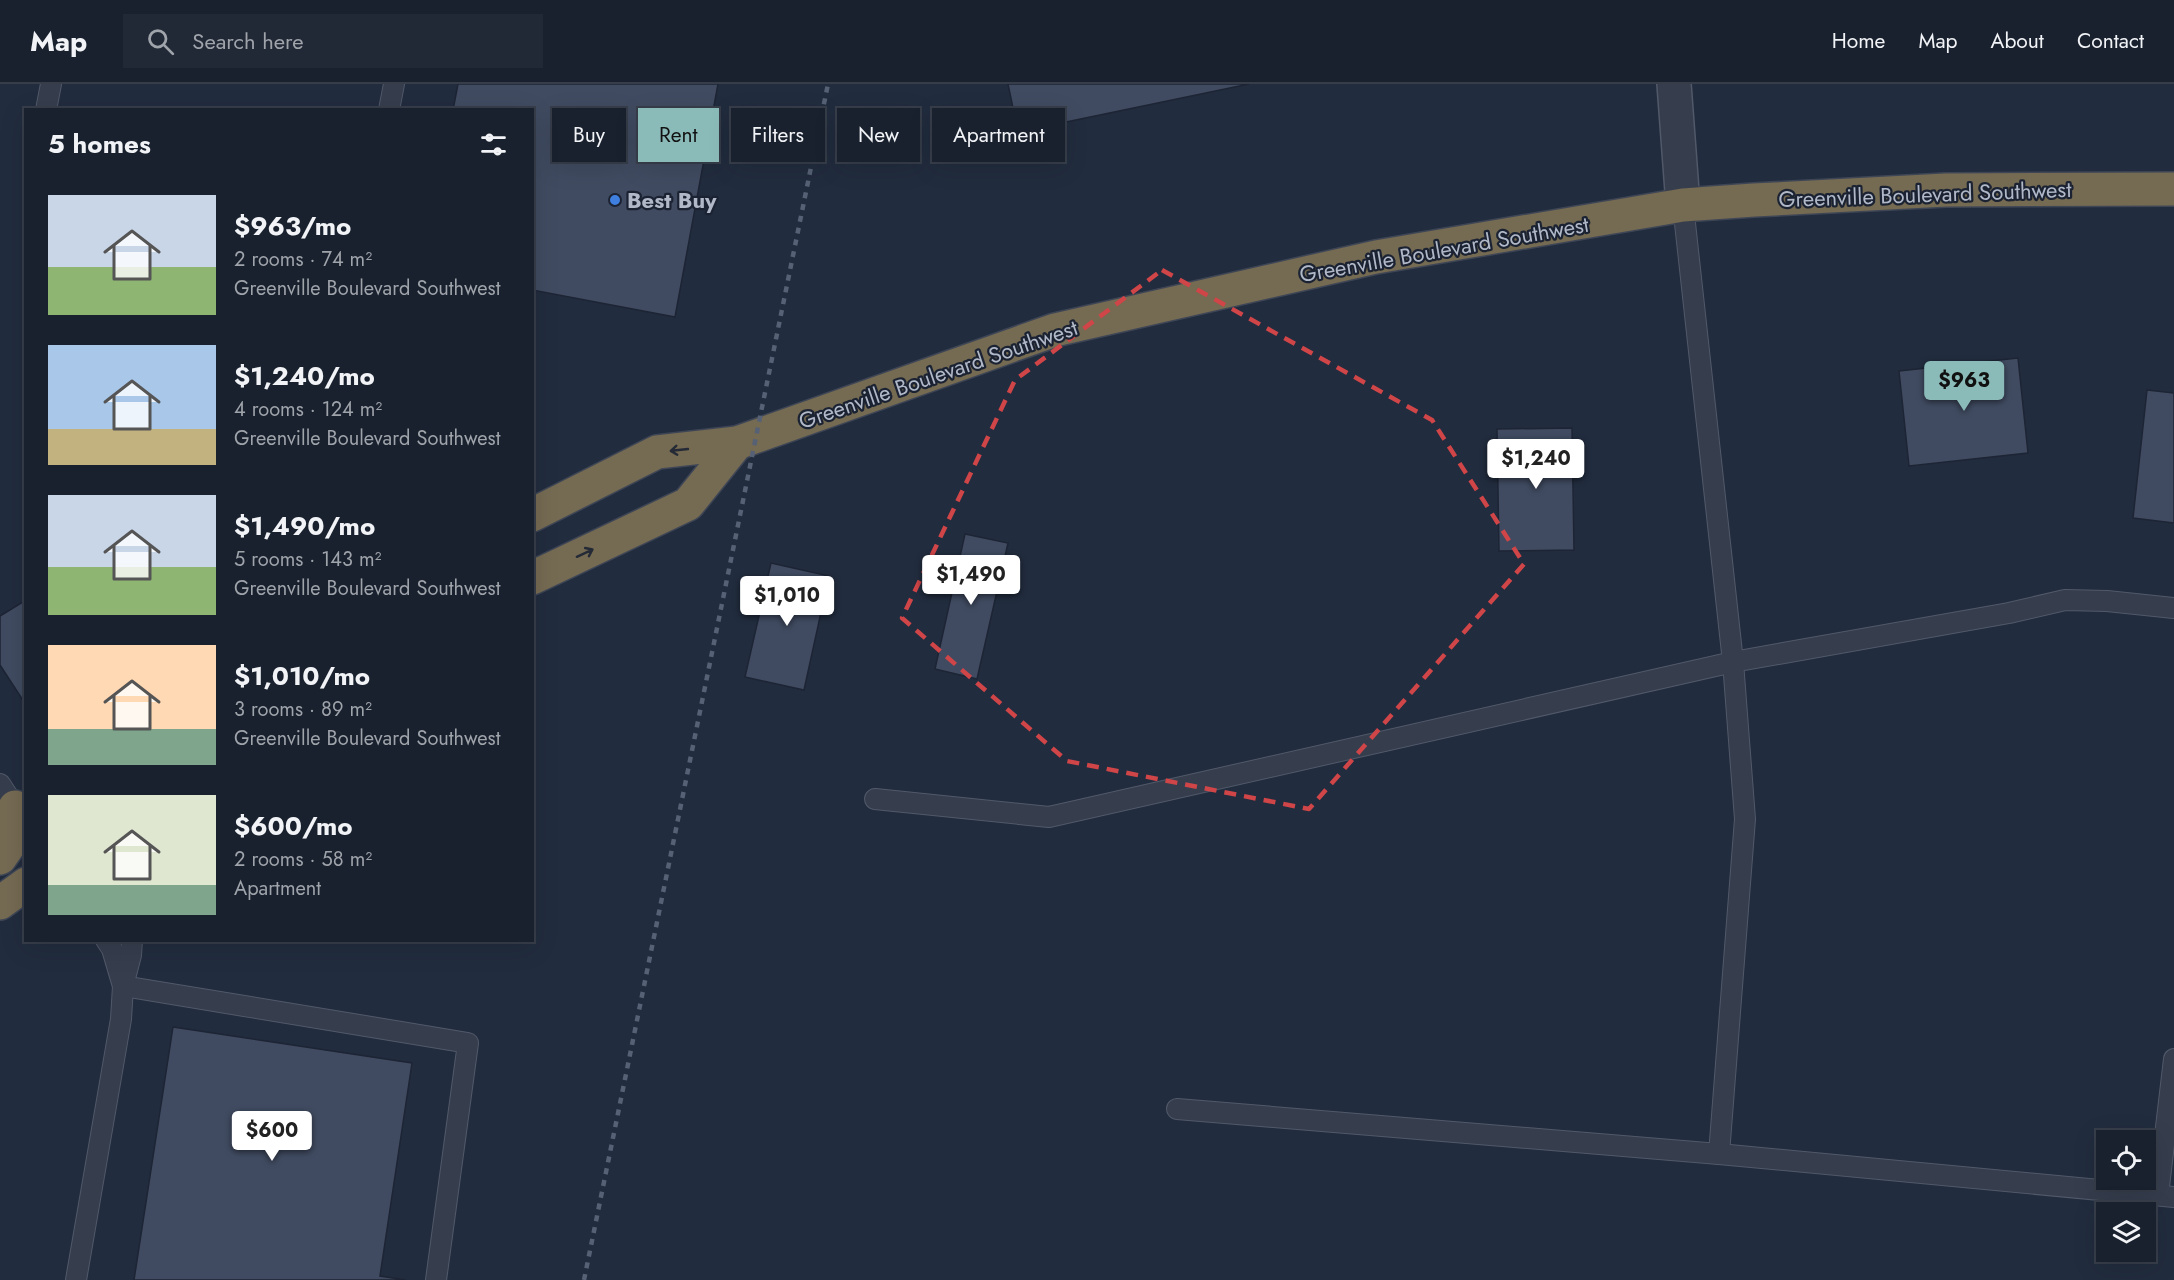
<!DOCTYPE html>
<meta charset="utf-8">
<style>
body{margin:0;font-family:Jost,sans-serif;background:#222936;color:#f1f3f6;height:100vh;display:flex;flex-direction:column;font-size:22px;white-space:nowrap}
*{box-sizing:border-box;margin:0}
p{font-size:20px;color:#9fa3aa}
.icon{flex:none;width:33px;height:33px;fill:none;stroke:currentColor;stroke-width:2;stroke-linecap:round;stroke-linejoin:round}
.map{position:relative;flex:1;overflow:hidden}
.panel{position:absolute;left:24px;top:24px;width:510px;height:834px;display:flex;flex-direction:column;background:#19212e;border-radius:0px;box-shadow:0 6px 24px #0002,0 0 0 2px #373e4a}
.panel>*{flex:none}
.guide{position:absolute;left:552px;top:24px;width:570px;height:54px;display:flex;gap:12px}
.fabs{position:absolute;left:2096px;top:1046px;display:grid;gap:12px}
.fabs a{display:grid;place-items:center;width:60px;height:60px;border-radius:0px;background:#19212e;box-shadow:0 6px 24px #0002,0 0 0 2px #373e4a;font-size:30px}
.price{position:absolute;translate:-50% -51px;padding:0 14px;border-radius:6px;background:#fff;color:#222;font-size:20px;line-height:39px;filter:drop-shadow(0 2px 3px #0008)}
.price::after{content:'';position:absolute;left:50%;top:36px;width:18px;height:14px;margin-left:-9px;background:inherit;clip-path:polygon(0 0,100% 0,50% 100%)}
.price.active{background:#8bbbb9;color:#111}
ul{padding:0;list-style:none}
li{display:flex;align-items:center;gap:18px;height:150px;padding:0 24px}
li span{display:grid;place-items:center;flex:none;width:168px;height:120px;border-radius:0px;color:#555}
li>.icon{margin-inline-start:auto}
span .icon{width:72px;height:72px;fill:#fffc;stroke-width:1}
li b{font-size:26px}
h2{display:flex;justify-content:space-between;align-items:center;height:72px;padding:0 24px;font-size:26px}
.pill{padding:0 21px;border-radius:0px;background:#19212e;box-shadow:0 6px 24px #0002,0 0 0 2px #373e4a;font-size:21px;line-height:54px}
.pill.active{background:#8bbbb9;color:#111}
header{display:flex;align-items:center;gap:36px;box-sizing:border-box;height:84px;padding:0 30px;background:#19212e;border-bottom:2px solid #373e4a}
header strong{font-size:28px}
nav{display:flex;gap:33px;margin-inline-start:auto;font-size:21px}
.search{width:420px;height:54px;background:#222936;display:flex;align-items:center;gap:15px;box-sizing:border-box;padding:0 21px;border-radius:0px;color:#9fa3aa;font-size:22px}
.map>svg:first-child{display:block}
.building{fill:#404b61;stroke:#1d2535;stroke-width:1.5}
.lines{fill:none;stroke-linecap:round;stroke-linejoin:round}
.lane-casing{stroke:#515969;stroke-width:22}
.street-casing{stroke:#515969;stroke-width:36}
.highway-casing{stroke:#3e4656;stroke-width:36}
.lane{stroke:#363e4e;stroke-width:20}
.street{stroke:#363e4e;stroke-width:33}
.highway{stroke:#756a52;stroke-width:33}
.rail{stroke:#576175;stroke-width:4.5;stroke-dasharray:6 6;stroke-linecap:butt}
.oneway{stroke:#242a36}
.marked{fill:none;stroke:#cf4548;stroke-width:4.5;stroke-dasharray:12 8;stroke-linejoin:round}
.shop-dot{fill:#3f7fe0;stroke:#1b2333;stroke-width:2}
.labels{text-anchor:middle;dominant-baseline:central;stroke-width:4.5;stroke-linejoin:round;paint-order:stroke}
.street-label{font-size:22px;fill:#b1b9c9;stroke:#1b2333}
.poi-label{font-size:22px;font-weight:bold;fill:#b1b9c9;stroke:#1b2333;text-anchor:start}
</style>
<header>
<strong>Map</strong>
<div class="search"><svg class="icon" aria-label="search" viewBox="0 0 24 24"><circle cx="10" cy="10" r="6"/><path d="M15 15l6 6"/></svg>Search here</div>
<nav><a>Home</a><a>Map</a><a>About</a><a>Contact</a></nav>
</header>
<div class="map">
<svg width="2174" height="1196" viewBox="0 0 2174 1196">
<rect width="100%" height="100%" fill="#212c3e"/>
<!-- building -->
<g class="building">
<path d="M458 0H718L675 233 532 206V26H453Z"/>
<path d="M1008 0H1249L1018 48Z"/>
<path d="M2018 274 2028 369 1909 382 1899 287Z"/>
<path d="M2147 306 2174 309V439L2133 434Z"/>
<path d="M1572 344 1574 466 1499 467 1497 345Z"/>
<path d="M965 450 1008 459 977 595 935 585Z"/>
<path d="M771 479 829 492 804 606 745 593Z"/>
<path d="M26 516V621L0 581V532Z"/>
<path d="M173 943 412 979 380 1192 406 1196H134Z"/>
</g>
<g class="lines">
<!-- lane casing -->
<g class="lane-casing">
<g id="lane">
<path d="M46 26 51 0"/>
<path d="M389 26 394 0"/>
<path d="M1683 121 1733 578 1745 735 1719 1070"/>
<path d="M0 700 15 723"/>
<path d="M875 715 1049 733 1733 578 2009 529 2065 516 2107 517 2174 524"/>
<path d="M106 856 112 865 123 902"/>
<path d="M123 902 468 959 436 1196"/>
<path d="M1177 1025 1719 1070 2174 1113"/>
<path d="M2158 1111 2174 975"/>
<path d="M76 1196 121 935 123 902 131 871 132 856"/>
</g>
</g>
<!-- street casing -->
<g class="street-casing">
<path id="street" d="M1674 0 1683 121"/>
</g>
<!-- highway casing -->
<g class="highway-casing">
<g id="highway">
<path d="M532 431 657 368 737 359 1055 246 1376 173 1683 121 1754 116 1946 106 2174 105"/>
<path d="M532 494 688 420 737 359"/>
<path d="M0 774 9 761 15 723"/>
<path d="M0 819 26 800"/>
</g>
</g>
<!-- lane -->
<use href="#lane" class="lane"/>
<!-- street -->
<use href="#street" class="street"/>
<!-- highway -->
<use href="#highway" class="highway"/>
<!-- rail -->
<path class="rail" d="M584 1196 828 0"/>
</g>
<!-- one-way arrows -->
<defs><path id="oneway-shaft" d="M-6 0H5M1.5-3L5.5 0L1.5 3" fill="none" stroke-width="1.6" stroke-linecap="round" stroke-linejoin="round" transform="scale(1.5)"/></defs>
<g class="oneway">
<use href="#oneway-shaft" transform="translate(679 366) rotate(174)"/>
<use href="#oneway-shaft" transform="translate(585 469) rotate(-25)"/>
</g>
<!-- marked area -->
<path class="marked" d="M1162 186 1432 336 1524 480 1309 725 1067 677 902 534 1015 296Z"/>
<!-- markers -->
<circle class="shop-dot" cx="615" cy="116" r="6"/>
<g class="labels">
<!-- street labels -->
<g class="street-label">
<text transform="translate(1925 110) rotate(-2)">Greenville Boulevard Southwest</text>
<text transform="translate(1444 165) rotate(-10)">Greenville Boulevard Southwest</text>
<text transform="translate(938 290) rotate(-19)">Greenville Boulevard Southwest</text>
</g>
<!-- poi labels -->
<g class="poi-label">
<text x="627" y="116">Best Buy</text>
</g>
</g>
</svg>
<div class="fabs">
<a><svg class="icon" aria-label="locate" viewBox="0 0 24 24"><circle cx="12" cy="12" r="6"/><path d="M12 2v4M12 18v4M2 12h4M18 12h4"/></svg></a>
<a><svg class="icon" aria-label="layers" viewBox="0 0 24 24"><path d="M12 4l9 5-9 5-9-5zM3 14l9 5 9-5"/></svg></a>
</div>
<b class="price active" style="left:1964px;top:328px">$963</b>
<b class="price" style="left:1536px;top:406px">$1,240</b>
<b class="price" style="left:971px;top:522px">$1,490</b>
<b class="price" style="left:787px;top:543px">$1,010</b>
<b class="price" style="left:272px;top:1078px">$600</b>
<div class="guide">
<a class="pill">Buy</a>
<a class="pill active">Rent</a>
<a class="pill">Filters</a>
<a class="pill">New</a>
<a class="pill">Apartment</a>
</div>
<section class="panel">
<h2>5 homes<svg class="icon" aria-label="filters" viewBox="0 0 24 24"><path d="M4 7h16M4 17h16"/><circle cx="9" cy="7" r="2"/><circle cx="15" cy="17" r="2"/></svg></h2>
<ul>
<li><span style="background:linear-gradient(#c9d6e8 60%,#8fb573 0)"><svg class="icon" aria-label="home" viewBox="0 0 24 24"><path d="M3 11l9-7 9 7M6 9v11h12V9"/></svg></span><div><b>$963/mo</b><p>2 rooms · 74 m²</p><p>Greenville Boulevard Southwest</p></div></li>
<li><span style="background:linear-gradient(#a9c7e8 70%,#c2b280 0)"><svg class="icon" aria-label="home" viewBox="0 0 24 24"><path d="M3 11l9-7 9 7M6 9v11h12V9"/></svg></span><div><b>$1,240/mo</b><p>4 rooms · 124 m²</p><p>Greenville Boulevard Southwest</p></div></li>
<li><span style="background:linear-gradient(#c9d6e8 60%,#8fb573 0)"><svg class="icon" aria-label="home" viewBox="0 0 24 24"><path d="M3 11l9-7 9 7M6 9v11h12V9"/></svg></span><div><b>$1,490/mo</b><p>5 rooms · 143 m²</p><p>Greenville Boulevard Southwest</p></div></li>
<li><span style="background:linear-gradient(#ffd9b3 70%,#7fa58c 0)"><svg class="icon" aria-label="home" viewBox="0 0 24 24"><path d="M3 11l9-7 9 7M6 9v11h12V9"/></svg></span><div><b>$1,010/mo</b><p>3 rooms · 89 m²</p><p>Greenville Boulevard Southwest</p></div></li>
<li><span style="background:linear-gradient(#dfe7d0 75%,#7fa58c 0)"><svg class="icon" aria-label="home" viewBox="0 0 24 24"><path d="M3 11l9-7 9 7M6 9v11h12V9"/></svg></span><div><b>$600/mo</b><p>2 rooms · 58 m²</p><p>Apartment</p></div></li>
</ul>
</section>
</div>
